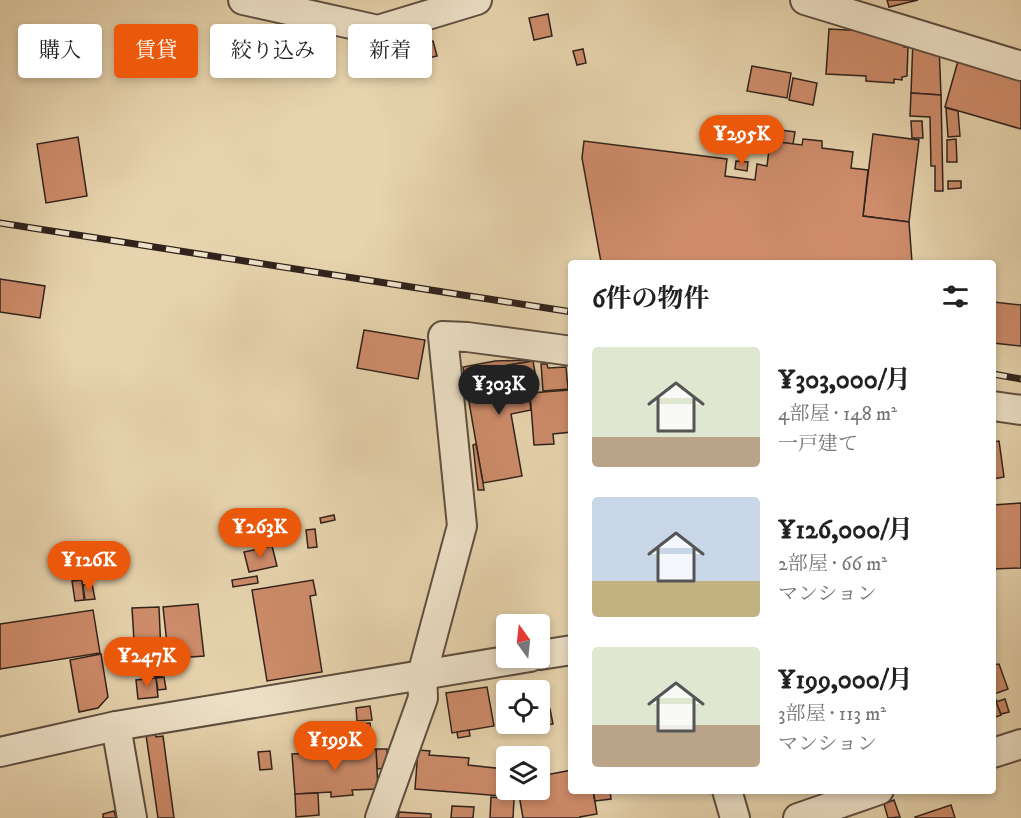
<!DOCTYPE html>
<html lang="ja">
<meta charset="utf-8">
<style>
body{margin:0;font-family:"IM FELL DW Pica","Noto Serif JP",serif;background:#f6f6f6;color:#222;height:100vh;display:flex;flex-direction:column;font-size:22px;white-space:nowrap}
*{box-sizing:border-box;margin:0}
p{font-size:20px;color:#767676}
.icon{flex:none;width:33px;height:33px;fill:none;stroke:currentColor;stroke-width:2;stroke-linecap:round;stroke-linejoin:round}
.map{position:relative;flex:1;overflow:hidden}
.details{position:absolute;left:568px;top:260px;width:428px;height:534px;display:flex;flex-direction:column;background:#fff;border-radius:6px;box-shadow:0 3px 9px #0003}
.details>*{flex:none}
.top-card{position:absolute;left:18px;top:24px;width:460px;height:54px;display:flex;gap:12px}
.needle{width:39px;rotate:345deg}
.tools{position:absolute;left:496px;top:614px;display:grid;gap:12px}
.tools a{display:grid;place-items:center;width:54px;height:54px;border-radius:6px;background:#fff;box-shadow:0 3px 9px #0003;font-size:30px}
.price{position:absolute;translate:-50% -51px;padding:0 14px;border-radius:21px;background:#ea580c;color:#fff;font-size:20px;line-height:39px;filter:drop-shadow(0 2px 3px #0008)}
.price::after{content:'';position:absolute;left:50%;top:36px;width:18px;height:14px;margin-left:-9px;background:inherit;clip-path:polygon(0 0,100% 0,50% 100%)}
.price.selected{background:#222;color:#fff}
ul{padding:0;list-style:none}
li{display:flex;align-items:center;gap:18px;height:150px;padding:0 24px}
li span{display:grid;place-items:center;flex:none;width:168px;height:120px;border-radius:6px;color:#555}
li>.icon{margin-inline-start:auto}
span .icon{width:72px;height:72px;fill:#fffc;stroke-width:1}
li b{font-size:26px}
h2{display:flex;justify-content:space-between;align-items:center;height:72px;padding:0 24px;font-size:26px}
.tag{padding:0 21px;border-radius:6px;background:#fff;box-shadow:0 3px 9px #0003;font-size:21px;line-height:54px}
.tag.selected{background:#ea580c;color:#fff}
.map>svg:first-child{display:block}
.building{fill:#ce8c6b;stroke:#30221c;stroke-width:1.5}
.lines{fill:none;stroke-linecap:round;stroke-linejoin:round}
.street-casing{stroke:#5e4e40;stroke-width:32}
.street{stroke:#efe3ca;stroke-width:28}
.rail-casing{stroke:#30221c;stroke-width:7}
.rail{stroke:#efe3ca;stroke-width:4.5;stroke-dasharray:14;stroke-linecap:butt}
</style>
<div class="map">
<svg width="1021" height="818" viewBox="0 0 1021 818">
<rect width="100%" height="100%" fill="#e7d4ae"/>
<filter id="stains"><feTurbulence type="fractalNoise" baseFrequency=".00333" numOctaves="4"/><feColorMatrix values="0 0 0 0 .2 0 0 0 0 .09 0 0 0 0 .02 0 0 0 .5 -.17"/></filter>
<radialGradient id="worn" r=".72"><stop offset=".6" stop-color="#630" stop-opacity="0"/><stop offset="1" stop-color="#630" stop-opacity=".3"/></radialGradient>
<!-- building -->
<g class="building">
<path d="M887 0H918L889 7Z"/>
<path d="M548 14 552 36 534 40 529 18Z"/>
<path d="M829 29 883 32 904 42V47H908L907 76 902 77V80L894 79V83L866 81V76L826 74Z"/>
<path d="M913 39 939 47 941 95 911 93Z"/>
<path d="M433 41 437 56 420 60 416 44Z"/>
<path d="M583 49 586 63 577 65 573 51Z"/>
<path d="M960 54 1021 72V129L945 107Z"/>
<path d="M752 66 791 73 787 98 747 91Z"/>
<path d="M793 78 817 83 813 105 789 100Z"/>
<path d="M911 93 941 95 943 191H935V166H931L930 117 910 116Z"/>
<path d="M946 108 958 111 960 136 948 137Z"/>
<path d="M911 121H922L923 138H912Z"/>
<path d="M773 129 795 132 793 144 772 141Z"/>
<path d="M873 134 919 140 909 222 863 216Z"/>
<path d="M78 137 87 196 46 203 37 144Z"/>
<path d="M803 139 822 141V148L853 152 851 168 868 170 863 216 909 222 912 262H601L582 158 584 141 727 159 725 176 755 180 757 164 767 166 770 141 802 145Z"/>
<path d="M956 139 957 162H947V140Z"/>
<path d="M736 161 748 162 747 171 735 169Z"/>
<path d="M948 181H961V188L948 189Z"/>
<path d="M0 279 45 286 40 318 0 312Z"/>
<path d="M993 302 1021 305V346L993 343Z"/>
<path d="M364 330 425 340 418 379 357 368Z"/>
<path d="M531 360V361L464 373 463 367 495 361Z"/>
<path d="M533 361 538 389 528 390 531 410 511 414 522 476 483 483 464 373Z"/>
<path d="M541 364H547L548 368 566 367 568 389 543 391Z"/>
<path d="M568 385H572V432L553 434 554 444 534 445 530 393 569 390Z"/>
<path d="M999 441 1004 477 993 479V442Z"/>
<path d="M476 444 483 483 484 490H478L473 445Z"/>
<path d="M1021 503V568L993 569V505Z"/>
<path d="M334 515 335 520 321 523 320 518Z"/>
<path d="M315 529 317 547 308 548 306 530Z"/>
<path d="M272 546 277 566 249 572 244 552Z"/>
<path d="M90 559 91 570 85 572 83 561Z"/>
<path d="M257 576 258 583 233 587 232 580Z"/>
<path d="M82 580 84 600 75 601 72 581Z"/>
<path d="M313 580 316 595 310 596 322 672 267 681 252 590Z"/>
<path d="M92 584 95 599 85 600 83 585Z"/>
<path d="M198 604 204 656 177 658 176 652 168 653 163 607Z"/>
<path d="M159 607 162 676 143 677V673L136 674 132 608Z"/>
<path d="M93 610 100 653 0 669V624Z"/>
<path d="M101 654 108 697 98 708 79 712 70 660Z"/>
<path d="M999 664 1008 689 994 694 1001 715 993 718V665Z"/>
<path d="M164 677 166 689 158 690 156 678Z"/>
<path d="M156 678 158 697 138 699 136 680Z"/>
<path d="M487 687 494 726 452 733 446 693Z"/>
<path d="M1005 699 1009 712 1001 714 996 702Z"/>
<path d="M370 706 372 720 357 721 356 708Z"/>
<path d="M550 709 553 724 536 727 535 723H540V711Z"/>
<path d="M370 723 371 732 356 734V724Z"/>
<path d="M469 730 470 736 458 738 457 732Z"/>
<path d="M155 733 156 737 163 736 174 818H158L146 735Z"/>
<path d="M376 749H387V768L377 769Z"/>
<path d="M376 749 378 789 352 790 353 795 331 797V792L295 794 292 754Z"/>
<path d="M418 750 430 751 429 755 469 758 468 765 504 769 502 796 415 789Z"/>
<path d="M270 751 272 769 260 770 258 752Z"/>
<path d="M572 770V790H593L597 814 580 817V818H523L518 789H540V776Z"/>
<path d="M593 790H610L611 799 595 801Z"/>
<path d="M318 793 319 815 296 817 295 794Z"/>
<path d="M491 797 514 799 513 818H490Z"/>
<path d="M894 800 900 817 888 818 884 804Z"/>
<path d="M951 805 955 818H916L915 817Z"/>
<path d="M452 806 474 807 473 818H451Z"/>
<path d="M114 811 116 818H103V814Z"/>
<path d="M399 812 431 814V818H398Z"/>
</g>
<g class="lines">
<!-- street casing -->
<g class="street-casing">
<g id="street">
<path d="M243 0 378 30 477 0"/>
<path d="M805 0 1021 66"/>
<path d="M993 406 1021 410"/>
<path d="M540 655 572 650"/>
<path d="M116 726 132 818"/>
<path d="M0 752 116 726 530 657"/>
<path d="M993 753 1021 744"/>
<path d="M727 790 735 818"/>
<path d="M380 818 423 698 422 675 462 526 443 336 467 337 572 351"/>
<path d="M798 818 879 790"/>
</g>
</g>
<!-- street -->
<use href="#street" class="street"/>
<!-- rail casing -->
<g class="rail-casing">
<g id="rail">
<path d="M0 223 572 312"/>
<path d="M993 374 1021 379"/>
</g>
</g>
<!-- rail -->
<use href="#rail" class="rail"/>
</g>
<rect width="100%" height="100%" filter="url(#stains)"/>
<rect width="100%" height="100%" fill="url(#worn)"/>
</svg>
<div class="tools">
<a><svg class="needle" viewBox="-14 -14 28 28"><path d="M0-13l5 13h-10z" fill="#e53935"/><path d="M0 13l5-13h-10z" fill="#767676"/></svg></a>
<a><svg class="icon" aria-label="locate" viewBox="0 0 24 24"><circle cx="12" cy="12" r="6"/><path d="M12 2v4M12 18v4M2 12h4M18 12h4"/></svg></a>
<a><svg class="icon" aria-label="layers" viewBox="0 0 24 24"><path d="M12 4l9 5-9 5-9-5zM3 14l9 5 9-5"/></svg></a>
</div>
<b class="price" style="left:742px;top:166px">¥295K</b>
<b class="price selected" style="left:499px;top:416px">¥303K</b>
<b class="price" style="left:260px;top:559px">¥263K</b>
<b class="price" style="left:89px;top:592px">¥126K</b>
<b class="price" style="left:147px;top:688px">¥247K</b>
<b class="price" style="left:335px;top:772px">¥199K</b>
<div class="top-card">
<a class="tag">購入</a>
<a class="tag selected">賃貸</a>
<a class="tag">絞り込み</a>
<a class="tag">新着</a>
</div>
<section class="details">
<h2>6件の物件<svg class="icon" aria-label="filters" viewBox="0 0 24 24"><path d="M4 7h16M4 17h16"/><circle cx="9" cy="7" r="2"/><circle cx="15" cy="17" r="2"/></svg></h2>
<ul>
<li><span style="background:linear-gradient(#dfe7d0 75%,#b9a48a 0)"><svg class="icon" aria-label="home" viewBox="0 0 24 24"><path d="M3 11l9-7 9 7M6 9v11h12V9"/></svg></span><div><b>¥303,000/月</b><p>4部屋 · 148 m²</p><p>一戸建て</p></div></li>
<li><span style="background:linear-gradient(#c9d6e8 70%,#c2b280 0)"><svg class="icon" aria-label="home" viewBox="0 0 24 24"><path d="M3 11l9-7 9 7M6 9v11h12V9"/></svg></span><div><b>¥126,000/月</b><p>2部屋 · 66 m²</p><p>マンション</p></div></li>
<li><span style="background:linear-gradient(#dfe7d0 65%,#b9a48a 0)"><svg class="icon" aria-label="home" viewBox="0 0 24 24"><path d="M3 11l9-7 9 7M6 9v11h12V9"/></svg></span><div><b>¥199,000/月</b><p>3部屋 · 113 m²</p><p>マンション</p></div></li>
</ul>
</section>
</div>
